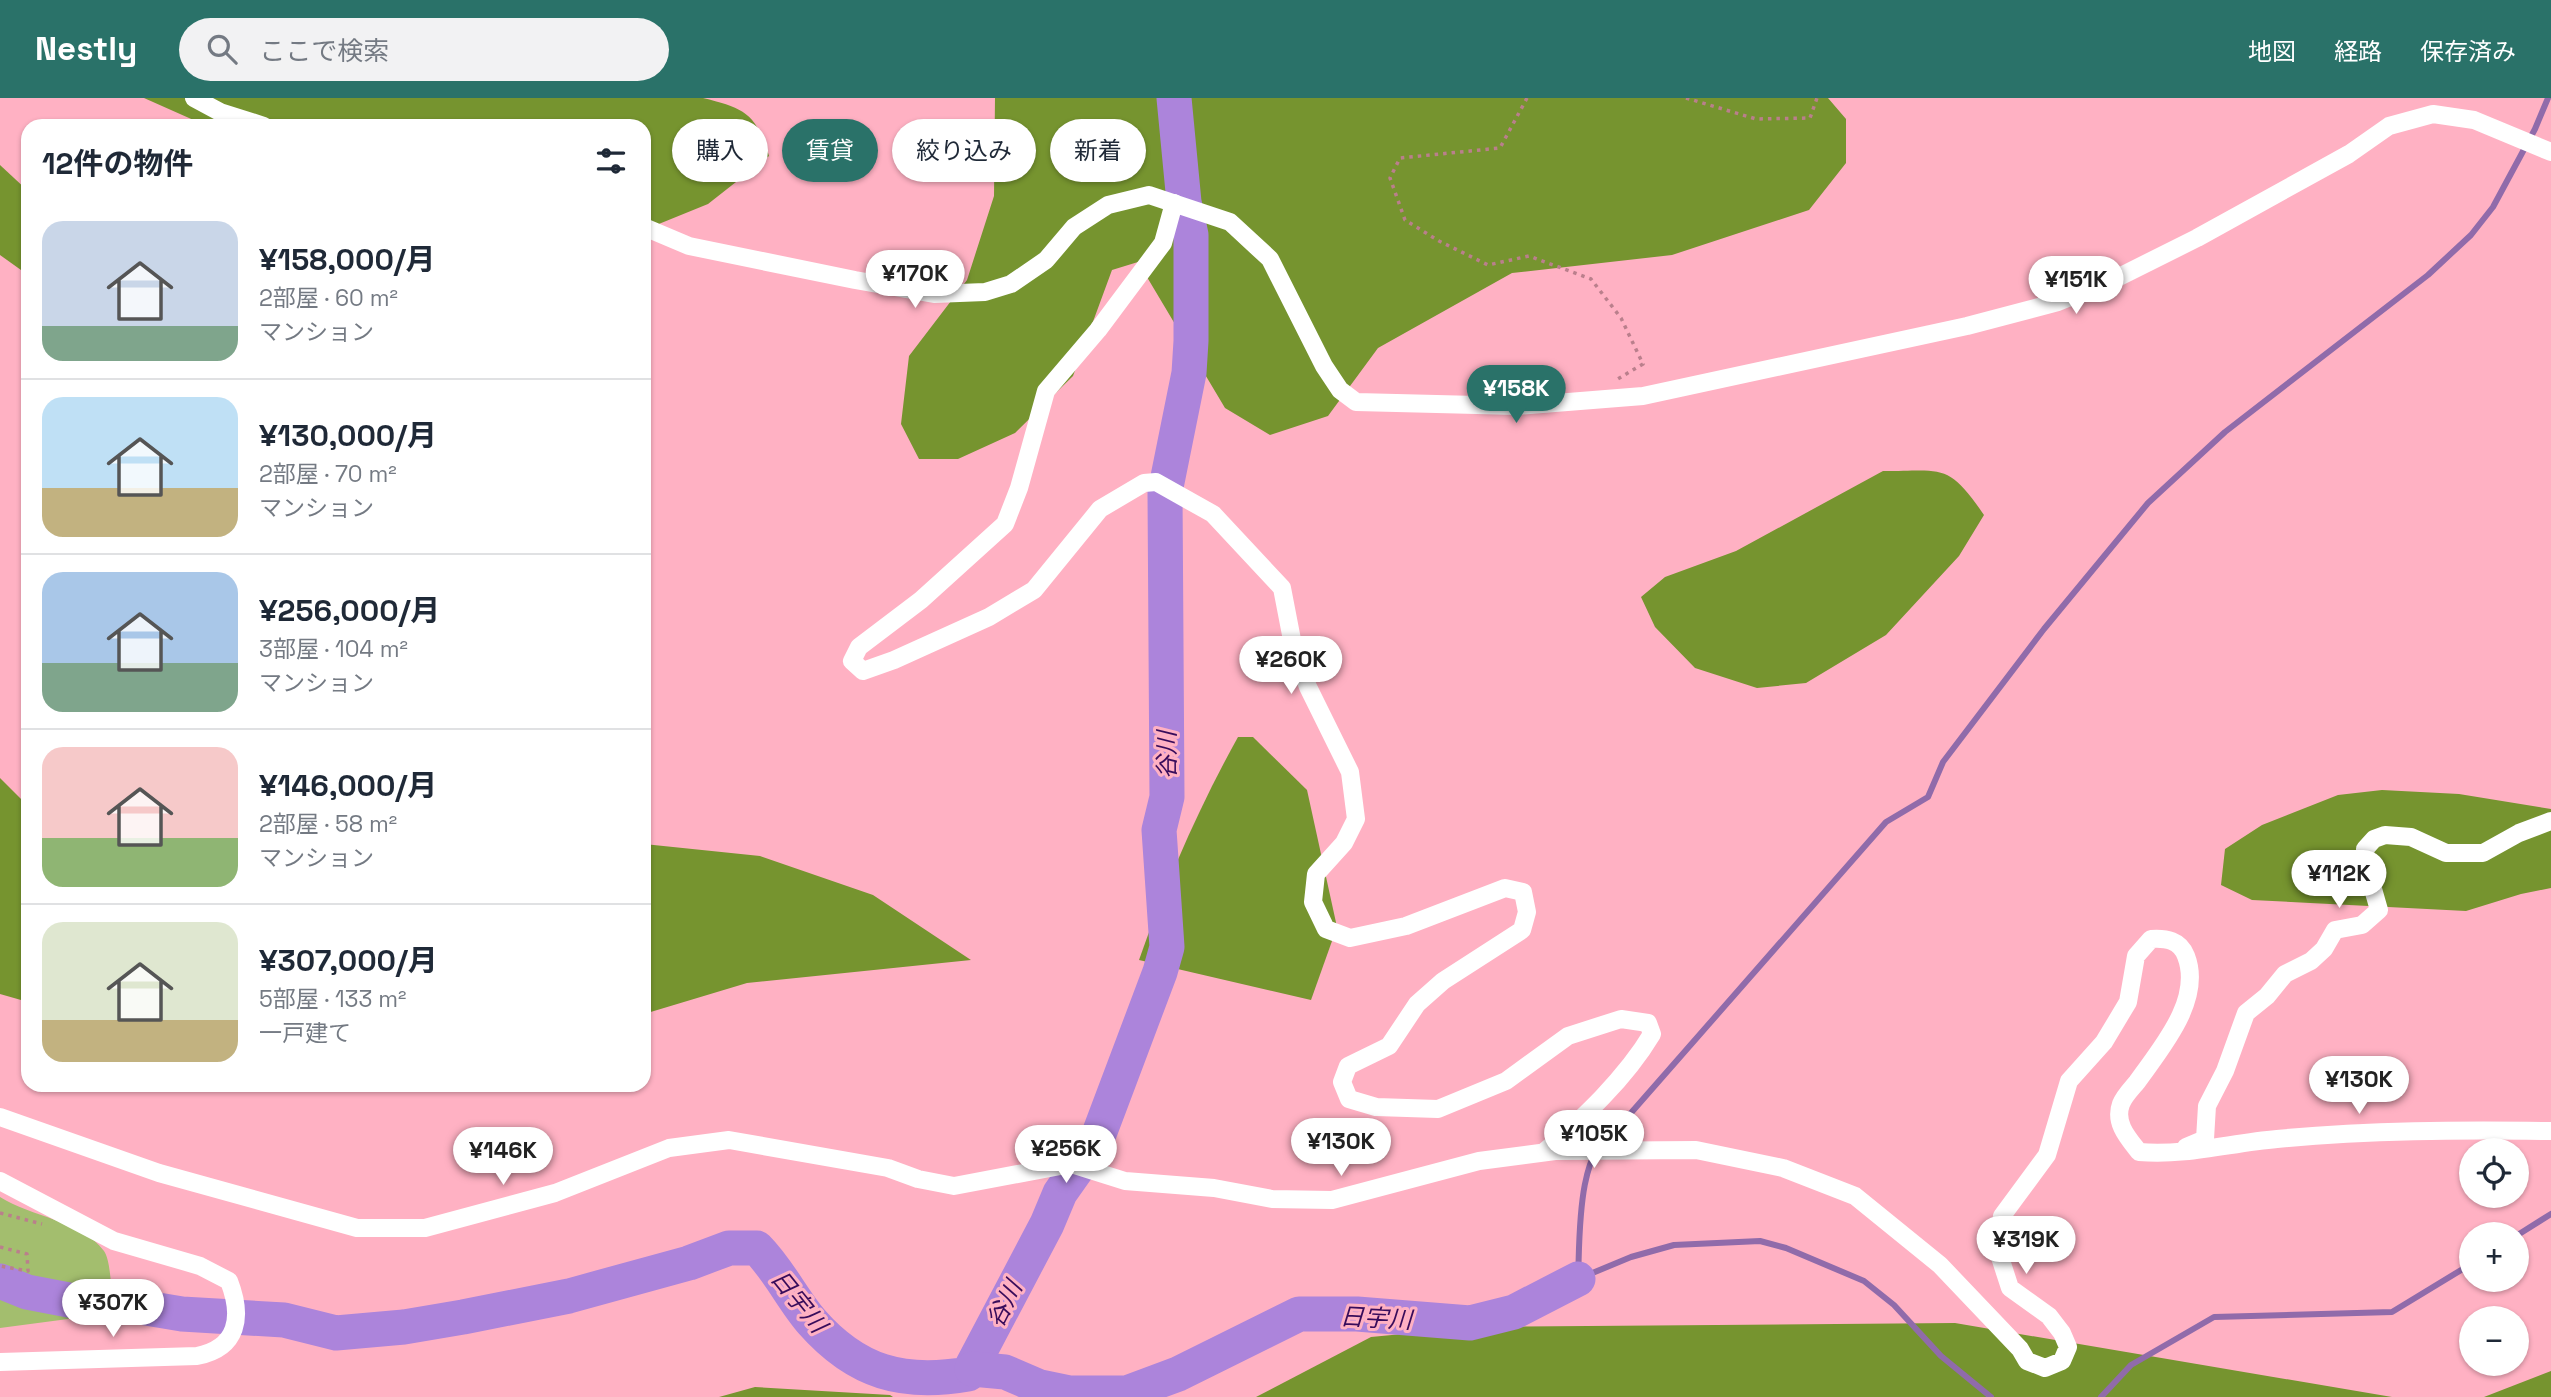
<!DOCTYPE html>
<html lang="ja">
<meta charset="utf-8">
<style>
body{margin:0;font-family:"Space Grotesk","Noto Sans JP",sans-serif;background:#f2f2f3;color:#1f2937;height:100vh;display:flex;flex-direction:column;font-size:26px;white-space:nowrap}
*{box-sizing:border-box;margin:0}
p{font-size:23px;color:#747a83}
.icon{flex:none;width:38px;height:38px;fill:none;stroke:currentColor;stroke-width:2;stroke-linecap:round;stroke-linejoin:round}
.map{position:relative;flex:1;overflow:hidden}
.panel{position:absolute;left:21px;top:21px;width:630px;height:973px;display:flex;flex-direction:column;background:#fff;border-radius:21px;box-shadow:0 2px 5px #0004}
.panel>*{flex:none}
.banner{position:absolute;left:672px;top:21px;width:665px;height:63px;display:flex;gap:14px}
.tools{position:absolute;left:2459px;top:1040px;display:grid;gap:14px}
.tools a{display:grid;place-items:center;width:70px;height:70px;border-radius:50%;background:#fff;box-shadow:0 2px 5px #0004;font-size:35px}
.price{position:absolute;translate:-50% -60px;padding:0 16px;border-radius:24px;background:#fff;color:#222;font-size:23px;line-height:46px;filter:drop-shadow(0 2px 4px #0008)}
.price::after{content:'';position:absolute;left:50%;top:42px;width:21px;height:16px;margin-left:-10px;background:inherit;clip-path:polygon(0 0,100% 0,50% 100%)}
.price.on{background:#2a7269;color:#fff}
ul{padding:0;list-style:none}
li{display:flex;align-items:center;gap:21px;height:175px;padding:0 21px}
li+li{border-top:2px solid #e0e1e3}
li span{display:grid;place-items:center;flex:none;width:196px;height:140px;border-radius:21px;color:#555}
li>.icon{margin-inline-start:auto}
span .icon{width:84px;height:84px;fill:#fffc;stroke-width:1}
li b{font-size:30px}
h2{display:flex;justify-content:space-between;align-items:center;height:84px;padding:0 21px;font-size:30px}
.chip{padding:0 24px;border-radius:32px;background:#fff;box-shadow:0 2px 5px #0004;font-size:24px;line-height:63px}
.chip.on{background:#2a7269;color:#fff}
header{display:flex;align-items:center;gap:42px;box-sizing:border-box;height:98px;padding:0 35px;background:#2a7269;color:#fff}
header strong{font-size:33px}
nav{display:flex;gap:38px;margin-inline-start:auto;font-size:24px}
.search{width:490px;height:63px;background:#f2f2f3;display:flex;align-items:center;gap:18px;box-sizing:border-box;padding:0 24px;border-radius:38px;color:#747a83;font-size:26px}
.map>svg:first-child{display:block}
.green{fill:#a3be6e}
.forest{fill:#76942f}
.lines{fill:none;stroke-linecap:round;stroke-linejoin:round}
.stream{stroke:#906baa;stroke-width:6}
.river{stroke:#ac84db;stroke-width:35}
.path{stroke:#ba7f8c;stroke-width:3.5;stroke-dasharray:3.5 5;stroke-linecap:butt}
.street{stroke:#fff;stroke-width:18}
.labels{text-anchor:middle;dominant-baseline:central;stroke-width:6;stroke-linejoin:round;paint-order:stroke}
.water-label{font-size:24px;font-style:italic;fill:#380c5b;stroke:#ffb1c3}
</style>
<header>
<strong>Nestly</strong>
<div class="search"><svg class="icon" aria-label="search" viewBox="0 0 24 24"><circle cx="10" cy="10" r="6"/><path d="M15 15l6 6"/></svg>ここで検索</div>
<nav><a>地図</a><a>経路</a><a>保存済み</a></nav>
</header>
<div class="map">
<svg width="2551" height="1299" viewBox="0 0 2551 1299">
<rect width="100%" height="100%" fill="#ffb1c3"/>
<!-- green -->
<path class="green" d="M0 1099C31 1119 81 1122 104 1153 110 1162 110 1181 112 1191L68 1221 0 1230Z"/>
<!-- forest -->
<g class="forest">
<path d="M144 0H703C744 10 756 15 769 58L708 106 644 132V28H207Z"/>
<path d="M995 0H1828L1846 21V65L1809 112 1672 157 1512 175 1378 250 1328 318 1270 337 1225 310 1138 164 1112 172 1073 278 1015 335 958 361H919L901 326 909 258 967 182 994 98Z"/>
<path d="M0 67 28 93V177L0 157Z"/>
<path d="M1883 373C1943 373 1948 364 1984 417L1959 458 1886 537 1806 585 1757 590 1695 570 1655 529 1641 499 1665 479 1736 453Z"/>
<path d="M1238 639H1253L1307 692 1337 829 1311 902 1139 862C1166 785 1198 711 1238 639Z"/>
<path d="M0 680 28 708V904L0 896Z"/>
<path d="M2382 692 2459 696 2551 711V790L2521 796 2466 813 2252 802 2221 787 2225 751 2262 727 2338 697Z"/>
<path d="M644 746 760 758 873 797 971 862 747 885 644 916Z"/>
<path d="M1955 1225 2392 1299H1256L1371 1239 1475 1229Z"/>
<path d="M2551 1273V1299H2484Z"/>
<path d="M755 1289 890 1297 893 1299H719Z"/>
</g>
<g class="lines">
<!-- stream -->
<g class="stream">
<path d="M2516 1138 2551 1116"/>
<path d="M1578 1181C1580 1142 1576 1051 1616 1032L1886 724 1928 699 1943 664 2044 531 2148 405 2225 334 2428 177 2471 137 2493 109 2535 31 2548 0"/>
<path d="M1578 1181 1631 1159 1674 1147 1760 1143 1786 1150 1864 1183 1894 1207 1941 1258 1991 1299"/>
<path d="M2101 1299 2131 1267 2214 1219 2392 1214 2471 1166"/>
</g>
<!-- river -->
<g class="river">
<path d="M0 1183 27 1194 74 1203 140 1209 182 1216 284 1222 336 1235 404 1229 463 1219 569 1198 689 1165 729 1150H757C779 1172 792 1201 812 1224 857 1275 903 1287 968 1276L1047 1126 1060 1095 1096 1044 1160 874 1167 849 1159 732 1167 699 1165 394 1189 275 1191 243V137L1184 104 1174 0"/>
<path d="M972 1271 1005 1274 1040 1289 1069 1295H1127L1178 1276 1299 1216H1357L1470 1225 1514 1214 1578 1181"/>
</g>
<!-- path -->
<g class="path">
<path d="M1527 0 1500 50 1400 60 1390 80 1405 122 1439 143 1488 167 1529 158 1591 181 1621 220 1643 266 1616 282"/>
<path d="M1686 0 1756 21 1810 20 1817 0"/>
<path d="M0 1115 42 1126"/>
<path d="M0 1149 27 1156 28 1173 0 1168"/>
</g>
<!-- street -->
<g class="street">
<path d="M194 0 220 14 264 28"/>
<path d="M1174 105 1163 145 1098 232 1046 293 1019 390 1005 426 921 502 859 549 852 563 863 573 894 562 989 519 1034 492 1100 411 1144 385 1156 384 1213 416 1282 490 1293 547 1308 589 1350 674 1356 721 1344 745 1316 776 1313 804 1326 831 1350 840 1406 828 1505 790 1523 794 1527 814 1522 832 1443 883 1417 906 1389 948 1348 968 1342 984 1349 1001 1376 1009 1438 1011 1506 983 1568 938 1621 921 1648 925 1652 936C1625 981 1583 1020 1544 1054"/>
<path d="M644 129 689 148 855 182 934 196 985 194 1011 186 1046 162 1074 129 1108 107 1149 97 1230 124 1270 161 1324 268 1340 292 1356 304 1517 308 1643 298 1967 228 2058 204 2117 180 2197 140 2349 56 2389 28 2433 16 2474 22 2551 54"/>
<path d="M0 1019 159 1075 357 1130H425L555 1095 669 1050 729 1042 888 1070 918 1081 954 1088 1071 1066 1125 1083 1214 1090 1272 1101 1332 1102 1479 1063 1555 1053 1696 1052 1783 1070 1855 1098 1940 1167 2020 1251 2027 1263 2045 1270 2062 1263 2068 1249 2062 1235 2049 1218 2010 1190 1997 1150 2002 1118 2047 1057 2069 983 2104 944 2128 904 2136 858 2151 841C2166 840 2180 842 2186 858 2203 902 2161 950 2137 984 2132 990 2124 998 2121 1006 2114 1025 2128 1040 2139 1054 2187 1058 2230 1045 2277 1041 2368 1032 2460 1032 2551 1033"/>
<path d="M2186 1049 2205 1041 2207 1008 2225 973 2246 915 2267 898 2285 876 2311 863 2324 851 2335 832 2362 827 2379 812 2367 770 2365 751 2374 741 2385 737 2411 739 2446 755H2483L2519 735 2551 723"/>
<path d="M0 1083 114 1143 200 1168 229 1183C243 1219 238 1250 197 1258L0 1264"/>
</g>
</g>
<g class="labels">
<!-- water labels -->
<g class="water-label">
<text transform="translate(1166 657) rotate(-90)">谷川</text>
<text transform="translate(799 1203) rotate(51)">日宇川</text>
<text transform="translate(1004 1206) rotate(-63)">谷川</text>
<text transform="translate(1376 1220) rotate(3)">日宇川</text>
</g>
</g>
</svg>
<div class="tools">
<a><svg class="icon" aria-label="locate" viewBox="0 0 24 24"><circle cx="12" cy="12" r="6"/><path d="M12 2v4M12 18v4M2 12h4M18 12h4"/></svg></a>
<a>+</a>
<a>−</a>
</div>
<b class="price" style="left:915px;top:212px">¥170K</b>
<b class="price" style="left:2076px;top:218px">¥151K</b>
<b class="price on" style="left:1516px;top:327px">¥158K</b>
<b class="price" style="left:1291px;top:598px">¥260K</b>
<b class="price" style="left:2339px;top:812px">¥112K</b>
<b class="price" style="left:2359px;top:1018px">¥130K</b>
<b class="price" style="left:1594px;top:1072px">¥105K</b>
<b class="price" style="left:1341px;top:1080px">¥130K</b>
<b class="price" style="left:1066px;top:1087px">¥256K</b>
<b class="price" style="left:503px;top:1089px">¥146K</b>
<b class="price" style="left:2026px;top:1178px">¥319K</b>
<b class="price" style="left:113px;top:1241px">¥307K</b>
<div class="banner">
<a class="chip">購入</a>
<a class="chip on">賃貸</a>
<a class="chip">絞り込み</a>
<a class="chip">新着</a>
</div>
<section class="panel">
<h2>12件の物件<svg class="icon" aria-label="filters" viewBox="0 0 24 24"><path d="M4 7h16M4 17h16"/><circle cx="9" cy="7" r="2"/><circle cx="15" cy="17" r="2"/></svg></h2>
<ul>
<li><span style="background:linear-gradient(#c9d6e8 75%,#7fa58c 0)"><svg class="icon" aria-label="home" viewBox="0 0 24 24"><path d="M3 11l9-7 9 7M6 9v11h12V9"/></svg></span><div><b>¥158,000/月</b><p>2部屋 · 60 m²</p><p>マンション</p></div></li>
<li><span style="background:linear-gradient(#bfe0f5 65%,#c2b280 0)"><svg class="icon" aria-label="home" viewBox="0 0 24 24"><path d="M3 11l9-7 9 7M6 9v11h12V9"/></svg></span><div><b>¥130,000/月</b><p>2部屋 · 70 m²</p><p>マンション</p></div></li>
<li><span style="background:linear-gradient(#a9c7e8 65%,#7fa58c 0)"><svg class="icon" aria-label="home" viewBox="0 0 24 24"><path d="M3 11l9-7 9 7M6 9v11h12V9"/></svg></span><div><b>¥256,000/月</b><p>3部屋 · 104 m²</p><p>マンション</p></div></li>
<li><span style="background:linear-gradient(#f6c9c9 65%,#8fb573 0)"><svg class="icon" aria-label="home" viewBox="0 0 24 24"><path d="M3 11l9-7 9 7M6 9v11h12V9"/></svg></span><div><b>¥146,000/月</b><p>2部屋 · 58 m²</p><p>マンション</p></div></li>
<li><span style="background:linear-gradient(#dfe7d0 70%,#c2b280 0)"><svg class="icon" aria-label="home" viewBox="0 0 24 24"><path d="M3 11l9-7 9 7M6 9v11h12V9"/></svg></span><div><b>¥307,000/月</b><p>5部屋 · 133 m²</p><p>一戸建て</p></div></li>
</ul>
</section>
</div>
